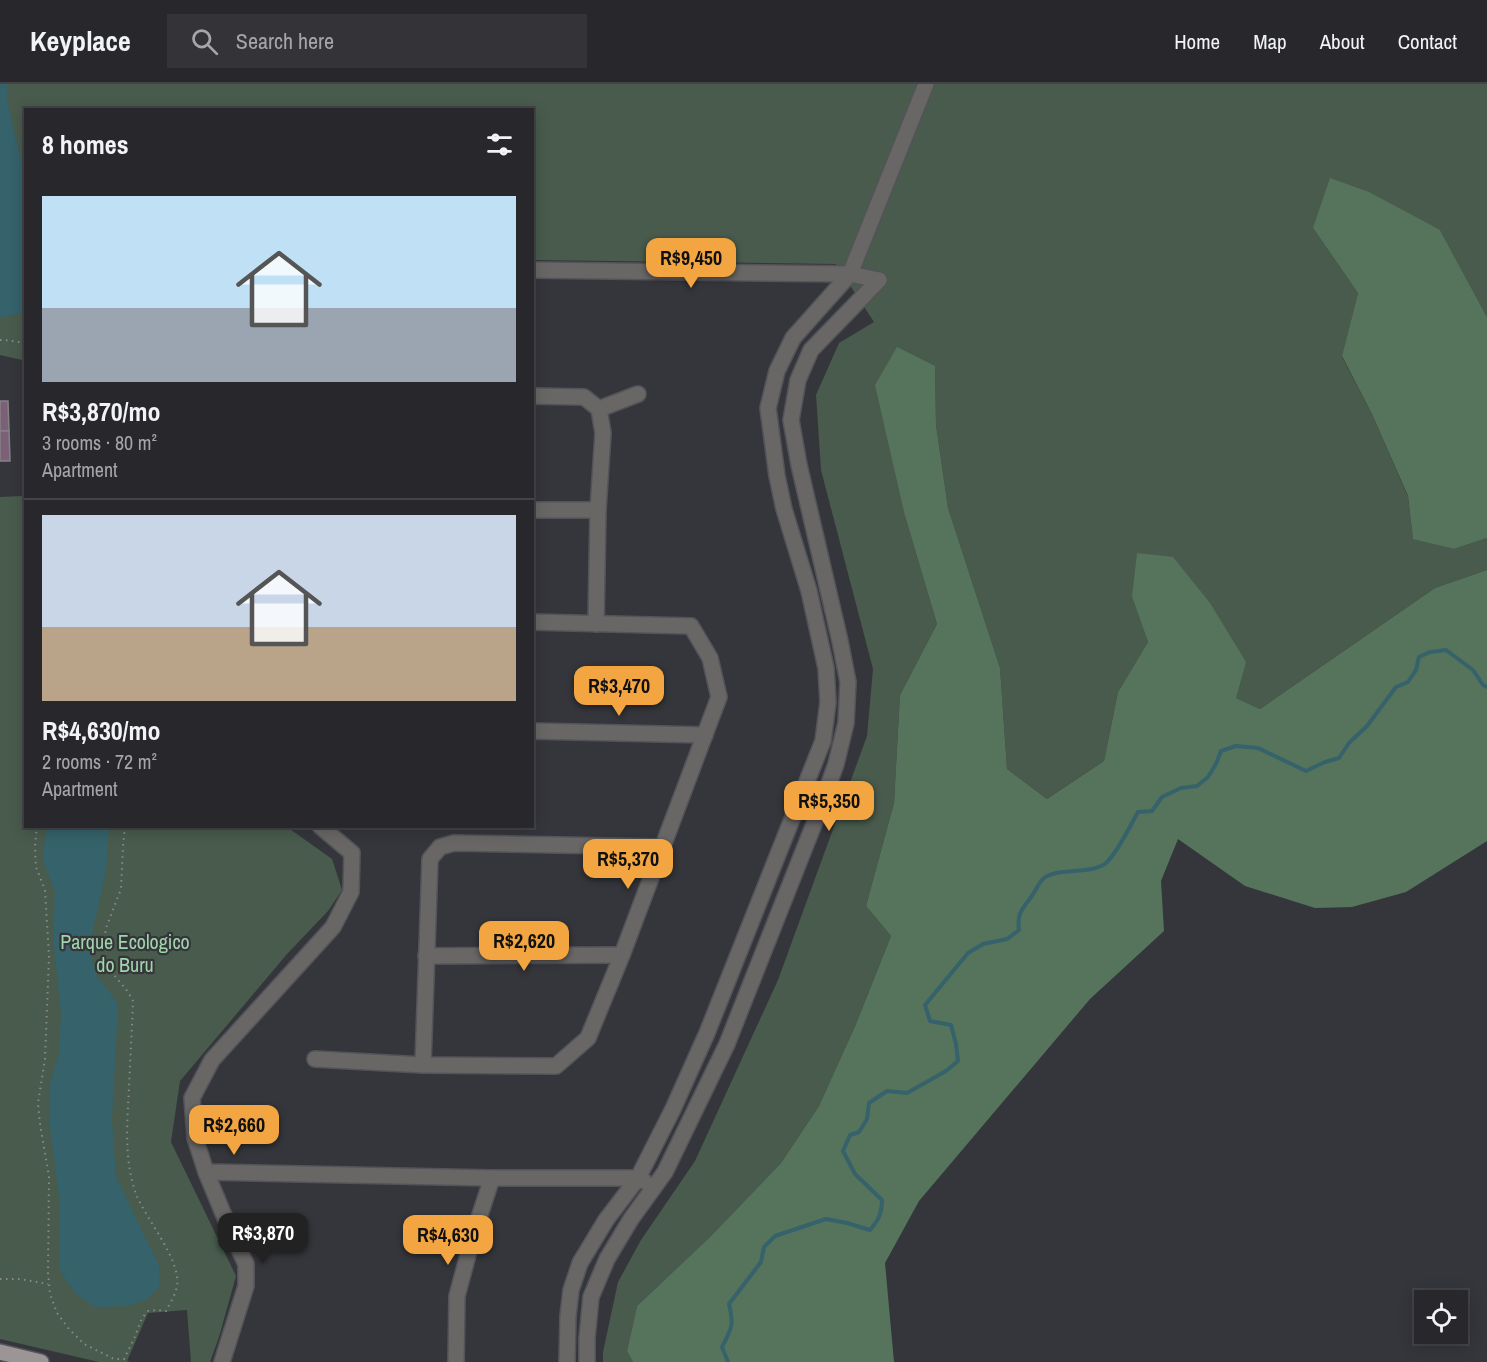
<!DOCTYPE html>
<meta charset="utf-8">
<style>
body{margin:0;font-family:"Archivo Narrow",sans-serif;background:#343438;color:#f1f3f6;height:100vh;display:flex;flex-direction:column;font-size:22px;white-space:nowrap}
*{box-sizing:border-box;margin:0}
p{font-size:20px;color:#a5a6a9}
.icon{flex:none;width:33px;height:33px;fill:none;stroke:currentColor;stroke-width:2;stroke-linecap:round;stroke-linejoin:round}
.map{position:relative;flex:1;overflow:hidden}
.drawer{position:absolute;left:24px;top:24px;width:510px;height:720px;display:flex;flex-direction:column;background:#28282c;border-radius:0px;box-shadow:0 3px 15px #0003,0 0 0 2px #444448}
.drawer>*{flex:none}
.controls{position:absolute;left:1414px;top:1206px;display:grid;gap:12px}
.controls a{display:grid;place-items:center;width:54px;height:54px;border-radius:0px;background:#28282c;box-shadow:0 3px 15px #0003,0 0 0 2px #444448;font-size:30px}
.price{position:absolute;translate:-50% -51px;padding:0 14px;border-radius:12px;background:#f2a541;color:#111;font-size:20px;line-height:39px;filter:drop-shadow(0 2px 3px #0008)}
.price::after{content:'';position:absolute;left:50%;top:36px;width:18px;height:14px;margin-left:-9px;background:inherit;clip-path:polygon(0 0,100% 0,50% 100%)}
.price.current{background:#222;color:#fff}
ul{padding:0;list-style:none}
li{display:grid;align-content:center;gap:12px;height:318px;padding:0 18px}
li+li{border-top:2px solid #444448}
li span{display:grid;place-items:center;height:186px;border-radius:0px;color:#555}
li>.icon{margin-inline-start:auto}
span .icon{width:108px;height:108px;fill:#fffc;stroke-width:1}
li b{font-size:26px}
h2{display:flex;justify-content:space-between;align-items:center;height:72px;padding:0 18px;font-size:26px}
header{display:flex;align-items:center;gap:36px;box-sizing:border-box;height:84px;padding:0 30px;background:#28282c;border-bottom:2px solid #444448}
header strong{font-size:28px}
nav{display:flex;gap:33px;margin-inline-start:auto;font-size:21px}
.search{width:420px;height:54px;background:#343438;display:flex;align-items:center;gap:15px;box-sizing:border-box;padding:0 21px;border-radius:0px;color:#a5a6a9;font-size:22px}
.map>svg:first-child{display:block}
.green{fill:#485b4c}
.forest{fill:#56745c}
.water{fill:#35626b}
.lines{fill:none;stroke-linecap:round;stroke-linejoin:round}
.stream{stroke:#35626b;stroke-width:4}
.building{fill:#7b6078;stroke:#878186;stroke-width:1.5}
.minor-casing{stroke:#535459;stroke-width:18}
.major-casing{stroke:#535459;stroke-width:18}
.path{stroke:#898a8e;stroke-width:2;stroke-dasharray:1.5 4.5;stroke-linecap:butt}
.minor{stroke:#696666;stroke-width:15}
.major{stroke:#9b9595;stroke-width:15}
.labels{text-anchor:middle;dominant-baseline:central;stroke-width:4.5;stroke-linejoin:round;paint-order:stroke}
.park-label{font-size:20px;fill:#a0d5aa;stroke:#35363b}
</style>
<header>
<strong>Keyplace</strong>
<div class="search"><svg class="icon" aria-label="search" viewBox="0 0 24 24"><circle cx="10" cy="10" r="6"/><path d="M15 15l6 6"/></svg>Search here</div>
<nav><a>Home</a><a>Map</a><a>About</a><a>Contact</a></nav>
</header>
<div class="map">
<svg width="1487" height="1278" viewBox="0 0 1487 1278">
<rect width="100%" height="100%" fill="#35363b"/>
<!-- green -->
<g class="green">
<path d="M0 0H1487V233L1440 146 1313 144 1358 209 1342 273 1372 330 1408 413 1413 454 1454 465 1487 454V486L1435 504 1260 625 1236 614 1132 513 1148 558 1118 608 1104 677 1047 715 1007 685 1000 584 948 424 936 341 935 282 905 432 937 540 900 611 894 719 866 822 891 852 856 940 819 1022 781 1079 711 1152 637 1222 627 1267 633 1278H603V1268L618 1198 641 1156 695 1077 778 896 867 652 873 585 821 386 816 311 839 259 874 238 836 180 533 176 532 26H26L25 301 22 276 0 271Z"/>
<path d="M25 357 26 742 287 743 332 775 342 806 328 827 287 870 180 997 171 1058 236 1192 219 1253 210 1278H191L187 1226 148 1229 127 1277 130 1278H99L0 1255V413L22 412Z"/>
</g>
<!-- forest -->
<g class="forest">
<path d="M1330 94 1369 108 1440 146 1487 233V454L1454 465 1413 455 1408 412 1372 330 1342 272 1358 209 1313 144Z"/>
<path d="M897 263 935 282 936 341 948 424 1000 584 1007 685 1047 715 1104 677 1118 608 1148 558 1132 513 1137 469 1173 473 1210 519 1246 578 1236 614 1260 625 1435 504 1487 486V757L1406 808 1352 823 1315 824 1245 802 1178 755 1161 797 1164 847 1090 915 919 1117 885 1179 894 1278H633L627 1267 637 1222 711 1152 781 1079 819 1022 856 940 891 852 866 822 894 719 900 611 937 540 905 432 875 301Z"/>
</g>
<!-- water -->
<g class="water">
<path d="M0 0H7V17L25 92V228L0 234Z"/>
<path d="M46 743H109L106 787 89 864 96 891 118 919 112 1036 116 1093 159 1181 160 1201 149 1214 129 1222 95 1223 76 1210 60 1187V1120L50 1044 49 1003 59 969 61 929 53 853 55 808 43 777Z"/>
</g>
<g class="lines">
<!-- stream -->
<path class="stream" d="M728 1278 722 1263C732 1244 734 1241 729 1220L761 1178 764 1163 775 1152 826 1135 847 1139 870 1146C878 1137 882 1129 882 1116L855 1090 843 1067 850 1051 859 1048 867 1035 869 1019 887 1007 907 1009 946 987 958 977 956 960 951 941 930 937 925 921 968 869 983 860 1007 855 1019 846C1017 829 1021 827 1031 813 1035 808 1039 798 1044 794 1059 783 1091 791 1106 779 1118 768 1130 742 1138 728L1152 727 1162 713 1181 704 1197 702 1208 693 1216 680 1221 667 1236 662 1258 664 1306 687 1325 678 1339 674 1349 659 1367 642 1396 603 1408 598 1416 586 1419 573 1430 568 1446 566 1473 586 1483 601 1487 603"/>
</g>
<!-- building -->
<g class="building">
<path d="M0 317H8L9 347H0Z"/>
<path d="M0 347H9L10 377H0Z"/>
</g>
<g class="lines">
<!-- minor casing -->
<g class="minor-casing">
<g id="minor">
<path d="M532 186 850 190 879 196"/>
<path d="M532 312 584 313 599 325 638 310"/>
<path d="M532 426H598"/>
<path d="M596 540 598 426 603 349 599 325"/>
<path d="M532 647 705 651"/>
<path d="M320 742 352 769 351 808 333 843 212 976 192 1014 195 1054 206 1088 492 1094H638L644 1097"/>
<path d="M426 872 622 871"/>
<path d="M315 975 423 981 556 982 588 954 622 871 719 613 710 574 691 542 532 538"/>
<path d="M423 981 430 775 440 763 454 759 662 763"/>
<path d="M206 1088 232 1151 246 1180V1202L222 1278"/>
<path d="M456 1278 457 1212 473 1152 492 1094"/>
<path d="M567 1278 568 1232 571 1206 580 1179 606 1136 638 1094 673 1025 707 949 823 657 828 618 826 584 809 507 784 425 777 392 768 324 777 287 793 254 850 190 926 0"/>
<path d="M587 1278V1254L591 1213 607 1175 631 1135 665 1088 727 960 820 725 836 680 846 639 848 598 840 557 799 381 791 336 798 296 811 266 879 196"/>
</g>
</g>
<!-- major casing -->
<g class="major-casing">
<path id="major" d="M0 1268 41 1278"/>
</g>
<!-- path -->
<g class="path">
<path d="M0 256H4L26 259"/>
<path d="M37 742 35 762 36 783 45 806 49 872 45 975 38 1019 40 1040 49 1092 48 1189 50 1210 57 1229 69 1245 84 1260 114 1275H124L134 1255 142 1234 148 1227 157 1226 166 1227C169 1221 174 1213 176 1206 185 1180 146 1136 136 1110 124 1077 127 1040 129 1005 130 976 132 947 133 917L128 908 106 881 103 864 106 844 121 805 123 762 125 742"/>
<path d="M0 1195H20L48 1200"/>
</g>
<!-- minor -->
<use href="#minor" class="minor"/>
<!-- major -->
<use href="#major" class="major"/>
</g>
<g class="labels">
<!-- park labels -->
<g class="park-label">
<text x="125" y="857">Parque Ecologico<tspan x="125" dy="23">do Buru</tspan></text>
</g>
</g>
</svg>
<div class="controls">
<a><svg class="icon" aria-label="locate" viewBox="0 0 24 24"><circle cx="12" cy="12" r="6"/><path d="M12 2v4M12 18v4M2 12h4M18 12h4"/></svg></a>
</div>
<b class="price" style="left:691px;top:205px">R$9,450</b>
<b class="price" style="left:619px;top:633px">R$3,470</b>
<b class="price" style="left:829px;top:748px">R$5,350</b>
<b class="price" style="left:628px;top:806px">R$5,370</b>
<b class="price" style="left:524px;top:888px">R$2,620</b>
<b class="price" style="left:234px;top:1072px">R$2,660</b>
<b class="price current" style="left:263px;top:1180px">R$3,870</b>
<b class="price" style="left:448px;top:1182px">R$4,630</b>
<section class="drawer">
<h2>8 homes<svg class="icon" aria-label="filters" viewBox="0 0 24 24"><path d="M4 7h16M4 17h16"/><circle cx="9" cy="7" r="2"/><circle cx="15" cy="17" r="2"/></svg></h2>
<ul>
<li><span style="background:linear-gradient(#bfe0f5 60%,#9aa5b1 0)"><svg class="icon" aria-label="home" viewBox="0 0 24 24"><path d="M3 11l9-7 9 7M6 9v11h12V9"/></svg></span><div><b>R$3,870/mo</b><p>3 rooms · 80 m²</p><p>Apartment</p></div></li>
<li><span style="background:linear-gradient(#c9d6e8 60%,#b9a48a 0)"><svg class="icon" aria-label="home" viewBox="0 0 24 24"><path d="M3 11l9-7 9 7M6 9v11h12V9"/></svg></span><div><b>R$4,630/mo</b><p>2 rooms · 72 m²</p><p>Apartment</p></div></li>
</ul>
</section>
</div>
